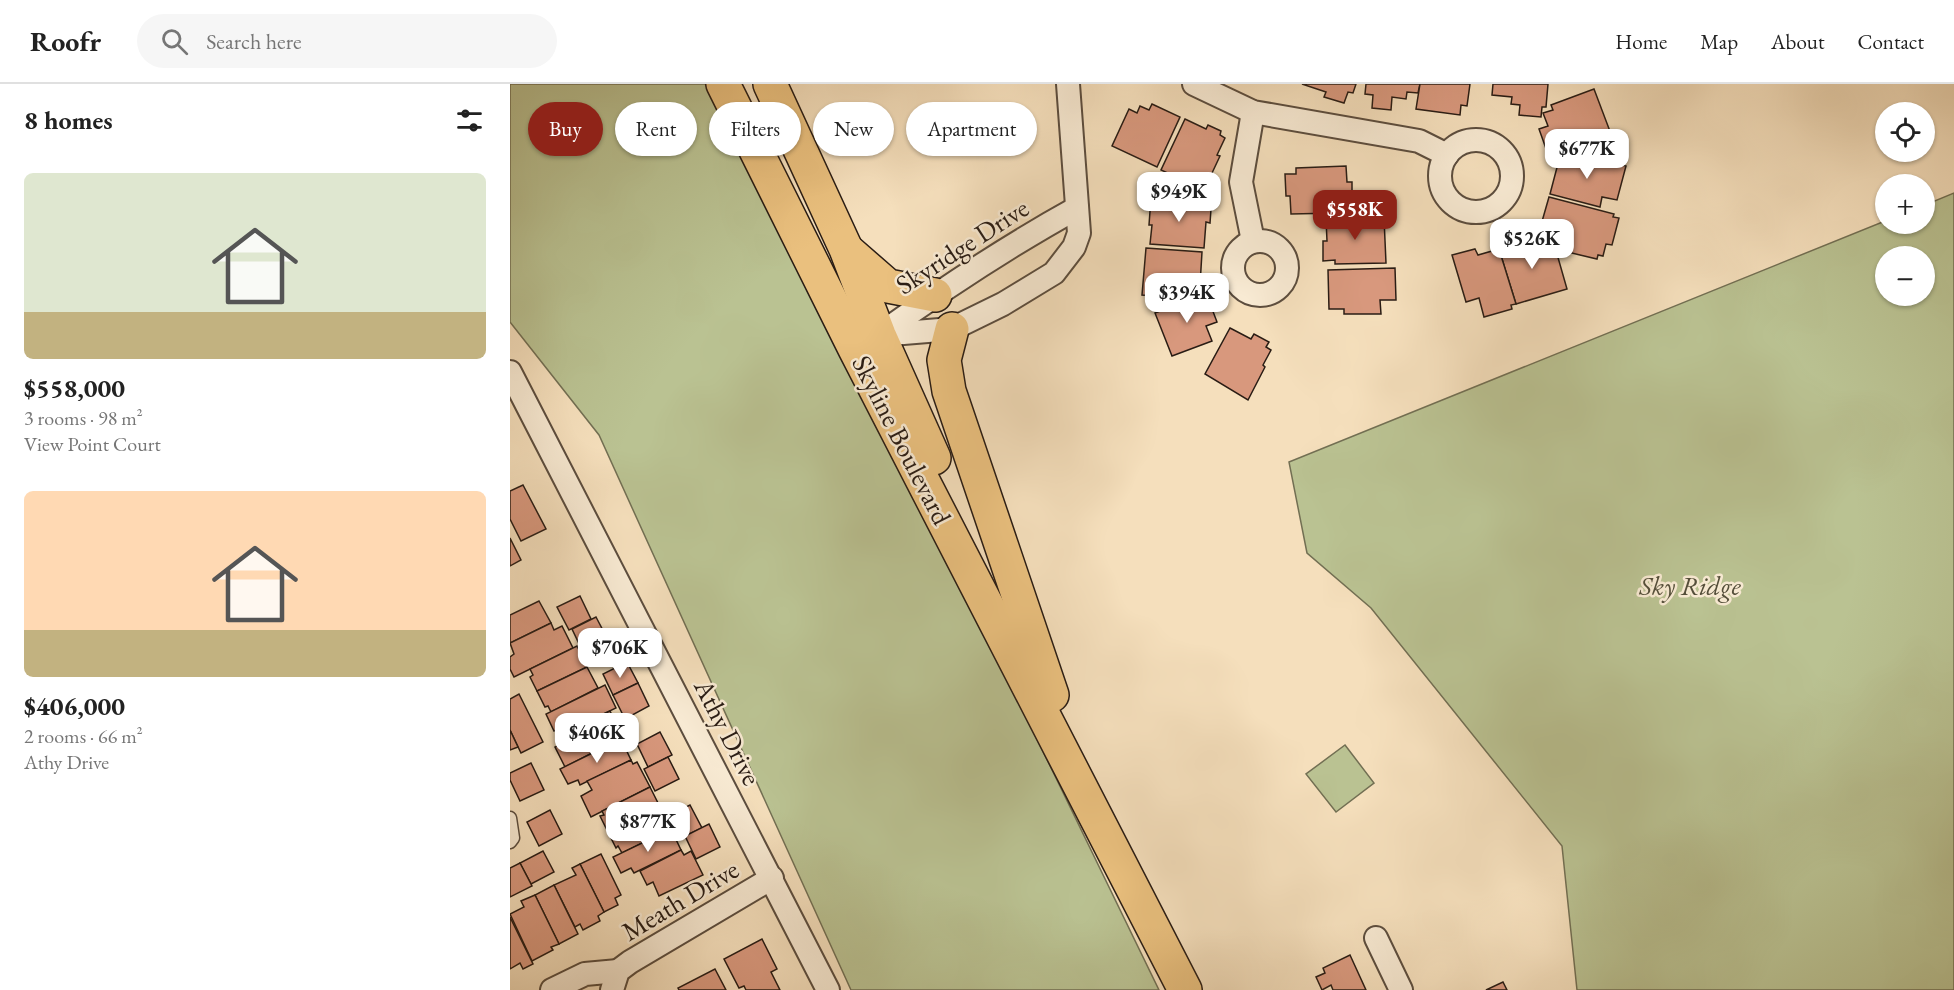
<!DOCTYPE html>
<meta charset="utf-8">
<style>
body{margin:0;font-family:"EB Garamond",serif;background:#f6f6f6;color:#222;height:100vh;display:flex;flex-direction:column;font-size:22px;white-space:nowrap}
*{box-sizing:border-box;margin:0}
p{font-size:20px;color:#767676}
.icon{flex:none;width:33px;height:33px;fill:none;stroke:currentColor;stroke-width:2;stroke-linecap:round;stroke-linejoin:round}
.map{position:relative;flex:1;overflow:hidden}
.panel{display:flex;flex-direction:column;background:#fff;width:510px}
.panel>*{flex:none}
.guide{position:absolute;left:18px;top:18px;width:570px;height:54px;display:flex;gap:12px}
.fabs{position:absolute;left:1365px;top:18px;display:grid;gap:12px}
.fabs a{display:grid;place-items:center;width:60px;height:60px;border-radius:50%;background:#fff;box-shadow:0 2px 4px #0004;font-size:30px}
.price{position:absolute;translate:-50% -51px;padding:0 14px;border-radius:12px;background:#fff;color:#222;font-size:20px;line-height:39px;filter:drop-shadow(0 2px 3px #0008)}
.price::after{content:'';position:absolute;left:50%;top:36px;width:18px;height:14px;margin-left:-9px;background:inherit;clip-path:polygon(0 0,100% 0,50% 100%)}
.price.selected{background:#8f2418;color:#fff}
ul{padding:0;list-style:none}
li{display:grid;align-content:center;gap:12px;height:318px;padding:0 24px}
li span{display:grid;place-items:center;height:186px;border-radius:9px;color:#555}
li>.icon{margin-inline-start:auto}
span .icon{width:108px;height:108px;fill:#fffc;stroke-width:1}
li b{font-size:26px}
h2{display:flex;justify-content:space-between;align-items:center;height:72px;padding:0 24px;font-size:26px}
.pill{padding:0 21px;border-radius:27px;background:#fff;box-shadow:0 2px 4px #0004;font-size:21px;line-height:54px}
.pill.selected{background:#8f2418;color:#fff}
header{display:flex;align-items:center;gap:36px;box-sizing:border-box;height:84px;padding:0 30px;background:#fff;border-bottom:2px solid #e0e0e0}
header strong{font-size:28px}
nav{display:flex;gap:33px;margin-inline-start:auto;font-size:21px}
.search{width:420px;height:54px;background:#f6f6f6;display:flex;align-items:center;gap:15px;box-sizing:border-box;padding:0 21px;border-radius:33px;color:#767676;font-size:22px}
main{display:flex;flex:1;min-height:0}
.map>svg:first-child{display:block}
.green{fill:#bac292;stroke:#726f53;stroke-width:1.5;fill-rule:evenodd}
.building{fill:#d8987d;stroke:#291c14;stroke-width:1.5}
.lines{fill:none;stroke-linecap:round;stroke-linejoin:round}
.service-casing{stroke:#5c4d3e;stroke-width:15}
.minor-casing{stroke:#5c4d3e;stroke-width:26}
.primary-casing{stroke:#291c14;stroke-width:36}
.service{stroke:#f8ead3;stroke-width:12}
.minor{stroke:#f8ead3;stroke-width:22}
.primary{stroke:#eac07e;stroke-width:33}
.labels{text-anchor:middle;dominant-baseline:central;stroke-width:5;stroke-linejoin:round;paint-order:stroke}
.street-label{font-size:27px;fill:#291c14;stroke:#f8ead3}
.park-label{font-size:27px;font-style:italic;fill:#544e3a;stroke:#f8ead3}
</style>
<header>
<strong>Roofr</strong>
<div class="search"><svg class="icon" aria-label="search" viewBox="0 0 24 24"><circle cx="10" cy="10" r="6"/><path d="M15 15l6 6"/></svg>Search here</div>
<nav><a>Home</a><a>Map</a><a>About</a><a>Contact</a></nav>
</header>
<main>
<section class="panel">
<h2>8 homes<svg class="icon" aria-label="filters" viewBox="0 0 24 24"><path d="M4 7h16M4 17h16"/><circle cx="9" cy="7" r="2"/><circle cx="15" cy="17" r="2"/></svg></h2>
<ul>
<li><span style="background:linear-gradient(#dfe7d0 75%,#c2b280 0)"><svg class="icon" aria-label="home" viewBox="0 0 24 24"><path d="M3 11l9-7 9 7M6 9v11h12V9"/></svg></span><div><b>$558,000</b><p>3 rooms · 98 m²</p><p>View Point Court</p></div></li>
<li><span style="background:linear-gradient(#ffd9b3 75%,#c2b280 0)"><svg class="icon" aria-label="home" viewBox="0 0 24 24"><path d="M3 11l9-7 9 7M6 9v11h12V9"/></svg></span><div><b>$406,000</b><p>2 rooms · 66 m²</p><p>Athy Drive</p></div></li>
</ul>
</section>
<div class="map">
<svg width="1444" height="906" viewBox="0 0 1444 906">
<rect width="100%" height="100%" fill="#f5dfbc"/>
<filter id="stains"><feTurbulence type="fractalNoise" baseFrequency=".00333" numOctaves="4"/><feColorMatrix values="0 0 0 0 .2 0 0 0 0 .09 0 0 0 0 .02 0 0 0 .5 -.17"/></filter>
<radialGradient id="worn" r=".72"><stop offset=".6" stop-color="#630" stop-opacity="0"/><stop offset="1" stop-color="#630" stop-opacity=".3"/></radialGradient>
<!-- green -->
<g class="green">
<path d="M0 0H195L374 340 649 906H341L89 351 0 238Z"/>
<path d="M1444 109V906H1067L1052 762 861 524 797 469 779 378 1375 137 1376 140H1414L1415 121ZM1414 172V212H1376V172Z"/>
<path d="M835 661 864 699 826 728 796 690Z"/>
</g>
<!-- building -->
<g class="building">
<path d="M792 0H846L843 9 838 8 834 19 814 13 816 8Z"/>
<path d="M856 0H910L908 9 897 8 896 15 882 13 881 26 862 24 863 11 855 10Z"/>
<path d="M910 0H960L957 22 951 21 950 31 906 25Z"/>
<path d="M983 0H1038L1036 23H1032L1031 33 1009 31 1010 21 1001 20 1002 13 982 11Z"/>
<path d="M1084 5 1101 50 1039 73 1029 45 1038 42 1033 29 1043 26 1041 21Z"/>
<path d="M642 20 670 33 647 83 602 62 619 25 627 29 630 22 639 26Z"/>
<path d="M675 35 696 45 698 41 711 47 710 51 715 54 707 71 710 72 694 106 651 86Z"/>
<path d="M1063 69 1116 82 1107 116 1092 113 1090 123 1040 110 1050 72 1061 75Z"/>
<path d="M836 82 837 98H842V120L827 121V129L781 130 780 112H776L775 90H786V84Z"/>
<path d="M1039 113 1104 130 1103 133 1109 134 1102 161 1096 160 1093 172 1088 171 1087 175 1049 166 1050 162 1041 159 1045 144 1031 141Z"/>
<path d="M641 114 698 118 697 125H701L700 139 696 138 694 164 640 160 642 141H639Z"/>
<path d="M874 134 876 179 825 180V176L813 177V157H817L816 135Z"/>
<path d="M1026 151 1030 164 1039 161 1042 171 1047 170 1057 205 1006 220 988 162Z"/>
<path d="M636 164 692 168 690 201H683L682 206H673L672 214 632 211Z"/>
<path d="M965 165 968 171 989 165 1006 220 1001 221 1002 225 974 233 969 214 956 218 942 171Z"/>
<path d="M885 184 886 216H870L871 230H834V225H819L818 186Z"/>
<path d="M696 209 707 238 696 242 702 257 662 272 645 229Z"/>
<path d="M720 244 741 255 744 250 759 258 756 263 761 266 753 281 755 283 738 316 695 290Z"/>
<path d="M13 401 36 445 11 457 0 435V407Z"/>
<path d="M0 454 11 476 0 482Z"/>
<path d="M70 512 81 535 59 546 47 523Z"/>
<path d="M29 517 41 539 0 559V531Z"/>
<path d="M86 533 98 556 73 568 62 545Z"/>
<path d="M41 539 44 546 52 542 63 564 4 593 0 585V573L4 570 0 559Z"/>
<path d="M67 562 77 583 27 607 20 593 23 591 20 585Z"/>
<path d="M117 578 128 599 103 611 93 590Z"/>
<path d="M77 583 88 604 41 628 38 622 35 623 27 607Z"/>
<path d="M128 599 139 622 115 635 103 611Z"/>
<path d="M95 601 106 624 58 647 55 642 44 647 36 630Z"/>
<path d="M9 610 33 658 11 669 0 646V615Z"/>
<path d="M100 627 113 653 55 683 45 663 62 655 58 647Z"/>
<path d="M0 646 8 663 0 666Z"/>
<path d="M150 648 162 671 138 683 127 660Z"/>
<path d="M111 655 121 676 70 701 68 696 58 700 50 685Z"/>
<path d="M158 673 169 695 145 707 134 685Z"/>
<path d="M121 676 123 680 127 678 140 703 81 733 71 712 82 706 77 697Z"/>
<path d="M21 679 34 706 10 717 0 696V689Z"/>
<path d="M140 703 150 723 98 748 90 732 94 731 92 727Z"/>
<path d="M180 721 192 744 169 755 158 732Z"/>
<path d="M150 723 161 745 112 769 108 762 106 764 98 748Z"/>
<path d="M40 726 52 750 29 762 17 738Z"/>
<path d="M199 740 210 763 186 775 175 752Z"/>
<path d="M161 745 171 766 124 789 121 784 111 789 103 773Z"/>
<path d="M171 766 174 771 181 767 193 791 149 812 143 798 137 801 130 787Z"/>
<path d="M33 767 44 788 21 800 10 779Z"/>
<path d="M91 770 111 811 105 814 108 821 94 828 70 780Z"/>
<path d="M10 779 22 802 0 813V784Z"/>
<path d="M70 780 94 828 88 832 90 837 73 846 70 840 65 843 44 801 66 791 62 784Z"/>
<path d="M44 801 68 850 49 860 25 811Z"/>
<path d="M25 811 49 860 41 863 43 866 22 877 0 830 14 823 11 817Z"/>
<path d="M0 833 23 880 13 885 10 879 0 885Z"/>
<path d="M252 855 267 885 261 888 270 906H236L234 902 229 904 214 875Z"/>
<path d="M840 871 856 906H823L821 901 812 906 806 893 815 889 813 884Z"/>
<path d="M205 885 216 906H169L168 904Z"/>
<path d="M993 898 997 906H976Z"/>
</g>
<g class="lines">
<!-- service casing -->
<g class="service-casing">
<path id="service" d="M0 734 3 754 0 758"/>
</g>
<!-- minor casing -->
<g class="minor-casing">
<g id="minor">
<path d="M684 0 743 28 909 57 937 71"/>
<path d="M743 28 731 98 743 157"/>
<circle cx="966" cy="92" r="36"/>
<circle cx="750" cy="184" r="27"/>
<path d="M369 251 442 245 493 220 544 189 564 163 569 149 558 0"/>
<path d="M369 251C433 205 498 162 567 124"/>
<path d="M0 288 318 906"/>
<path d="M866 854 891 906"/>
<path d="M42 906 75 890 108 887"/>
<path d="M102 906 108 887 120 878 262 794"/>
</g>
</g>
<!-- primary casing -->
<g class="primary-casing">
<g id="primary">
<path d="M213 0 345 265 675 906"/>
<path d="M260 0 336 165 369 251 424 374"/>
<path d="M339 168 378 202 425 211"/>
<path d="M442 245 434 276 439 307 542 611"/>
</g>
</g>
<!-- service -->
<use href="#service" class="service"/>
<!-- minor -->
<use href="#minor" class="minor"/>
<!-- primary -->
<use href="#primary" class="primary"/>
</g>
<g class="labels">
<!-- street labels -->
<g class="street-label">
<text transform="translate(452 162) rotate(-33)">Skyridge Drive</text>
<text transform="translate(392 356) rotate(63)">Skyline Boulevard</text>
<text transform="translate(218 648) rotate(63)">Athy Drive</text>
<text transform="translate(170 816) rotate(-31)">Meath Drive</text>
</g>
<!-- park labels -->
<g class="park-label">
<text x="1180" y="501">Sky Ridge</text>
</g>
</g>
<rect width="100%" height="100%" filter="url(#stains)"/>
<rect width="100%" height="100%" fill="url(#worn)"/>
</svg>
<div class="fabs">
<a><svg class="icon" aria-label="locate" viewBox="0 0 24 24"><circle cx="12" cy="12" r="6"/><path d="M12 2v4M12 18v4M2 12h4M18 12h4"/></svg></a>
<a>+</a>
<a>−</a>
</div>
<b class="price" style="left:1077px;top:96px">$677K</b>
<b class="price" style="left:669px;top:139px">$949K</b>
<b class="price selected" style="left:845px;top:157px">$558K</b>
<b class="price" style="left:1022px;top:186px">$526K</b>
<b class="price" style="left:677px;top:240px">$394K</b>
<b class="price" style="left:110px;top:595px">$706K</b>
<b class="price" style="left:87px;top:680px">$406K</b>
<b class="price" style="left:138px;top:769px">$877K</b>
<div class="guide">
<a class="pill selected">Buy</a>
<a class="pill">Rent</a>
<a class="pill">Filters</a>
<a class="pill">New</a>
<a class="pill">Apartment</a>
</div>
</div>
</main>
